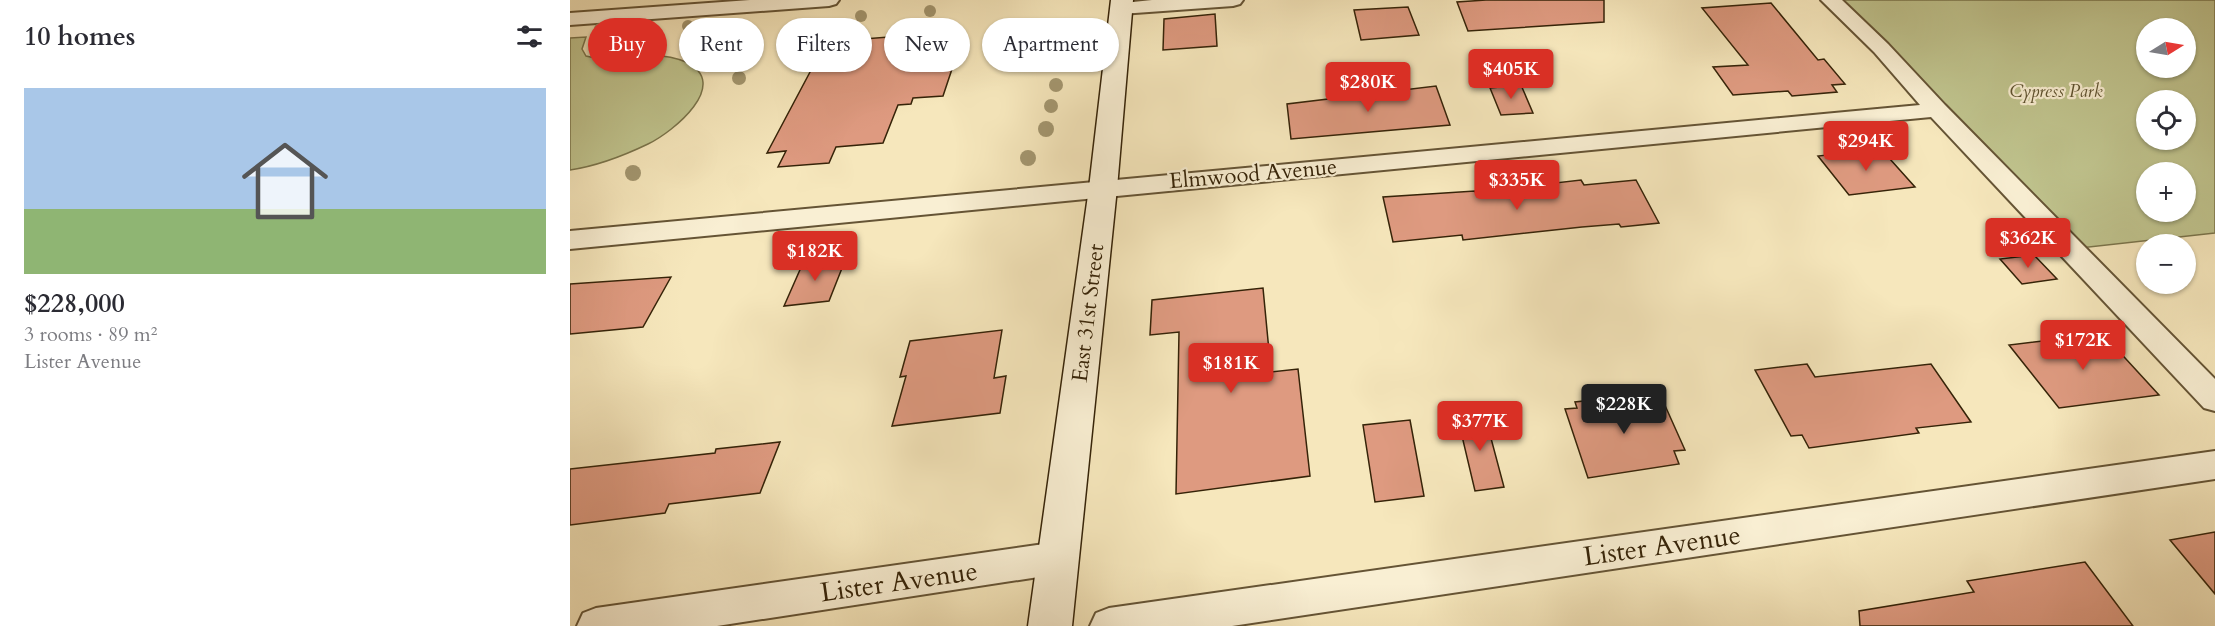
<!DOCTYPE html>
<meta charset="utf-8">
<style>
body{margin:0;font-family:Cardo,serif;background:#f7f7f7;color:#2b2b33;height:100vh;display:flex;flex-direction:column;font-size:22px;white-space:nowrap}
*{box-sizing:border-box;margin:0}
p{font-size:20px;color:#7c7c81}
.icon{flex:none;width:33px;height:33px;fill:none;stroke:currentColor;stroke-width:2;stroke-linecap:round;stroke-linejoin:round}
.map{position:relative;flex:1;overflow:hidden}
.details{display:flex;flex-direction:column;background:#fff;width:570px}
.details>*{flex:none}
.guide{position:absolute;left:18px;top:18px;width:570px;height:54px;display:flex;gap:12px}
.needle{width:39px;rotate:79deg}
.buttons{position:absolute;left:1566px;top:18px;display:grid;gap:12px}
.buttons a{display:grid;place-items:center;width:60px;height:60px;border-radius:50%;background:#fff;box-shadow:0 2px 4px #0004;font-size:30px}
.price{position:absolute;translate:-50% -51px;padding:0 14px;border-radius:6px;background:#d93025;color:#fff;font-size:20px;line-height:39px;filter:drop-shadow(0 2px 3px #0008)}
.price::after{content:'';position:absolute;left:50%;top:36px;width:18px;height:14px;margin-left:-9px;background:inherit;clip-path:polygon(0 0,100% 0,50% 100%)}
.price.current{background:#222;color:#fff}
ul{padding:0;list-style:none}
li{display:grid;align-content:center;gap:12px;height:318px;padding:0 24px}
li span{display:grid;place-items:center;height:186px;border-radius:0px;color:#555}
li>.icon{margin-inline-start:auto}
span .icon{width:108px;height:108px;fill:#fffc;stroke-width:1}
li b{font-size:26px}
h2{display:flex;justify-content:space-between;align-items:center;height:72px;padding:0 24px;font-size:26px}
.tag{padding:0 21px;border-radius:27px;background:#fff;box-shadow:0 2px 4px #0004;font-size:21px;line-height:54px}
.tag.current{background:#d93025;color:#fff}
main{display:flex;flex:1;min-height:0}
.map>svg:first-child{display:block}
.green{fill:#c0c48e;stroke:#7a744b;stroke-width:1.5;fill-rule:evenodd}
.building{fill:#de9a80;stroke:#352308;stroke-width:1.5}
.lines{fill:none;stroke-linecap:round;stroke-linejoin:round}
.street-casing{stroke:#655435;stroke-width:4}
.secondary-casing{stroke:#352308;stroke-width:3}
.street{fill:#f9efd3;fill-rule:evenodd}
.secondary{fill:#f9efd3;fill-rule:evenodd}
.tree{fill:#a3966f}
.labels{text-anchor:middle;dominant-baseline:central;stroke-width:4.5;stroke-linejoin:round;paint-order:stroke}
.far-park-label{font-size:18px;font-style:italic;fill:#5f5330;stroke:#f9efd3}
.street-label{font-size:22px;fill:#352308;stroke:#f9efd3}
.near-street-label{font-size:27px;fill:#352308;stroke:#f9efd3}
</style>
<main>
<section class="details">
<h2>10 homes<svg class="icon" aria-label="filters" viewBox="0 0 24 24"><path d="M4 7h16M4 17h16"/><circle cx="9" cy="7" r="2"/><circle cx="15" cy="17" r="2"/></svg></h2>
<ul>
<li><span style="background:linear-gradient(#a9c7e8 65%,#8fb573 0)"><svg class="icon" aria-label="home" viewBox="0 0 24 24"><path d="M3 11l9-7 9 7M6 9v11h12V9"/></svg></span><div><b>$228,000</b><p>3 rooms · 89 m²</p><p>Lister Avenue</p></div></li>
</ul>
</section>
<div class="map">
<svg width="1645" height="626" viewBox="0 0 1645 626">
<rect width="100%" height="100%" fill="#f6e7bc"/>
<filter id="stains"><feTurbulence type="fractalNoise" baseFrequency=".00333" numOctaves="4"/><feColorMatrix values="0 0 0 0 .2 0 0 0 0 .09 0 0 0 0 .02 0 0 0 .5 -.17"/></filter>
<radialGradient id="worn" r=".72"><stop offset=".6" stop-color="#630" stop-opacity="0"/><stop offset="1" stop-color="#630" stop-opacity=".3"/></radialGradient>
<!-- green -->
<g class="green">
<path d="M1269 0H1645V233L1510 248ZM1576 28H1616V68H1576ZM1576 100H1616V140H1576ZM1576 172H1616V212H1576Z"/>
<path d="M16 37 12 49 16 56 25 58C53 57 89 50 116 62 162 84 103 132 78 144 53 156 27 166 0 170V38Z"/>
</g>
<!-- building -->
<g class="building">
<path d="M916 0H1034V22L898 31 887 2Z"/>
<path d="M1201 3 1248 60 1254 59 1275 84 1262 85 1267 92 1222 96 1218 91 1163 95 1143 67 1178 65 1132 8Z"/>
<path d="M838 7 849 35 791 40 784 10Z"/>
<path d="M645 14 647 46 593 50 594 19Z"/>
<path d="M356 34 343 67 355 66 353 71 382 69 373 96 343 98 341 104 328 105 313 143 266 147 259 163 208 167 216 151 197 153 256 42Z"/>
<path d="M951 85 963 113 931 115 920 88Z"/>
<path d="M866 86 880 125 721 139 717 104Z"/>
<path d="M1311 149 1345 187 1279 195 1248 156Z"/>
<path d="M1011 180 1014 185 1066 180 1089 223 1051 227 1049 224 1012 227 893 240 892 235 823 242 813 197 905 191 906 194 978 188 976 184Z"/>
<path d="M1464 255 1487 279 1452 284 1430 259Z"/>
<path d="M276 258 259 301 214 306 233 263Z"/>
<path d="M101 277 73 327 0 334V284Z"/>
<path d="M693 288 701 372 728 369 740 476 606 494 609 332 580 335 582 300Z"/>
<path d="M432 330 424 378 436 376 430 413 322 426 336 376 330 377 340 341Z"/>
<path d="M1533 334 1589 395 1489 408 1439 345Z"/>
<path d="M1237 364 1245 377 1361 364 1401 422 1346 428 1349 433 1239 448 1232 435 1221 436 1185 370Z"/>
<path d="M1080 394 1084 402 1093 401 1115 450 1104 451 1109 464 1018 478 995 409 1007 408 1005 402Z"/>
<path d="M914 412 934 487 905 491 887 415Z"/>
<path d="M840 420 854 496 805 502 793 425Z"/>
<path d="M210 442 190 493 99 504 95 513 0 525V469L145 453 146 449Z"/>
<path d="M1645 532V594L1600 540Z"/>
<path d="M1515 562 1563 626H1290L1289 611 1404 592 1397 581Z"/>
</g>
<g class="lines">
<!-- street casing -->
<g class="street-casing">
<g id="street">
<path d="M180 0H269L266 4 259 6 0 25V13Z"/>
<path d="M582 0H673L670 4 663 6 551 14 544 12 541 8 544 4Z"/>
<path d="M1251 0H1272L1318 44 1375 105 1645 379V411L1634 408 1361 117 0 249V231L1350 105 1304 52Z"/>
<path d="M1645 451V479L662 626H520L526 613 539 608Z"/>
<path d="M488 542 501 546 506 558 501 570 488 574 147 626H7L13 613 26 608Z"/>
</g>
</g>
<!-- secondary casing -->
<g class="secondary-casing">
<path id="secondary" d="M541 0H563L547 188 502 626H458L519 188Z"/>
</g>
<!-- street -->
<use href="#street" class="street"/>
<!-- secondary -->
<use href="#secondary" class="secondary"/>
</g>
<!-- trees -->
<g class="tree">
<circle cx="360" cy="11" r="6"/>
<circle cx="291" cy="16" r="6"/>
<circle cx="118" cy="26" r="6"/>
<circle cx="30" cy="29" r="6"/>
<circle cx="492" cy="57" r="7"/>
<circle cx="172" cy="58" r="7"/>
<circle cx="169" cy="78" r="7"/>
<circle cx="486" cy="85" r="7"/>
<circle cx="481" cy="106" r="7"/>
<circle cx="476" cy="129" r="8"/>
<circle cx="458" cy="158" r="8"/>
<circle cx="63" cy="173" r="8"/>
</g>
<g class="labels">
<!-- far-park labels -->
<g class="far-park-label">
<text x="1486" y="91">Cypress Park</text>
</g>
<!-- street labels -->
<g class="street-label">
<text transform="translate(683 174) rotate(-5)">Elmwood Avenue</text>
<text transform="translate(518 313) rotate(-83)">East 31st Street</text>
</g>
<!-- near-street labels -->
<g class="near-street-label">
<text transform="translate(1092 546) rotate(-8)">Lister Avenue</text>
<text transform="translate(329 582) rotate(-8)">Lister Avenue</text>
</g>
</g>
<rect width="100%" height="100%" filter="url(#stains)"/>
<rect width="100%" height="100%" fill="url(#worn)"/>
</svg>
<div class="buttons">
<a><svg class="needle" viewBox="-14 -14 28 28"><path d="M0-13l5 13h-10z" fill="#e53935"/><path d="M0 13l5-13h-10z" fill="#7c7c81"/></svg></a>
<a><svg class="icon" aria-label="locate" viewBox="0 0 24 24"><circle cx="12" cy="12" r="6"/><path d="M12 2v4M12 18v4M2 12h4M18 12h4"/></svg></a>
<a>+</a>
<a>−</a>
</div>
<b class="price" style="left:941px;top:100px">$405K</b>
<b class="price" style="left:798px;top:113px">$280K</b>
<b class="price" style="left:1296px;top:172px">$294K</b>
<b class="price" style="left:947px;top:211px">$335K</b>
<b class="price" style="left:1458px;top:269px">$362K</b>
<b class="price" style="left:245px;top:282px">$182K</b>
<b class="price" style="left:1513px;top:371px">$172K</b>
<b class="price" style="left:661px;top:394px">$181K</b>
<b class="price current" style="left:1054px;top:435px">$228K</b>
<b class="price" style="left:910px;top:452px">$377K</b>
<div class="guide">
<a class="tag current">Buy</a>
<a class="tag">Rent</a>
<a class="tag">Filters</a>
<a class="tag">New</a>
<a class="tag">Apartment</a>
</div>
</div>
</main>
